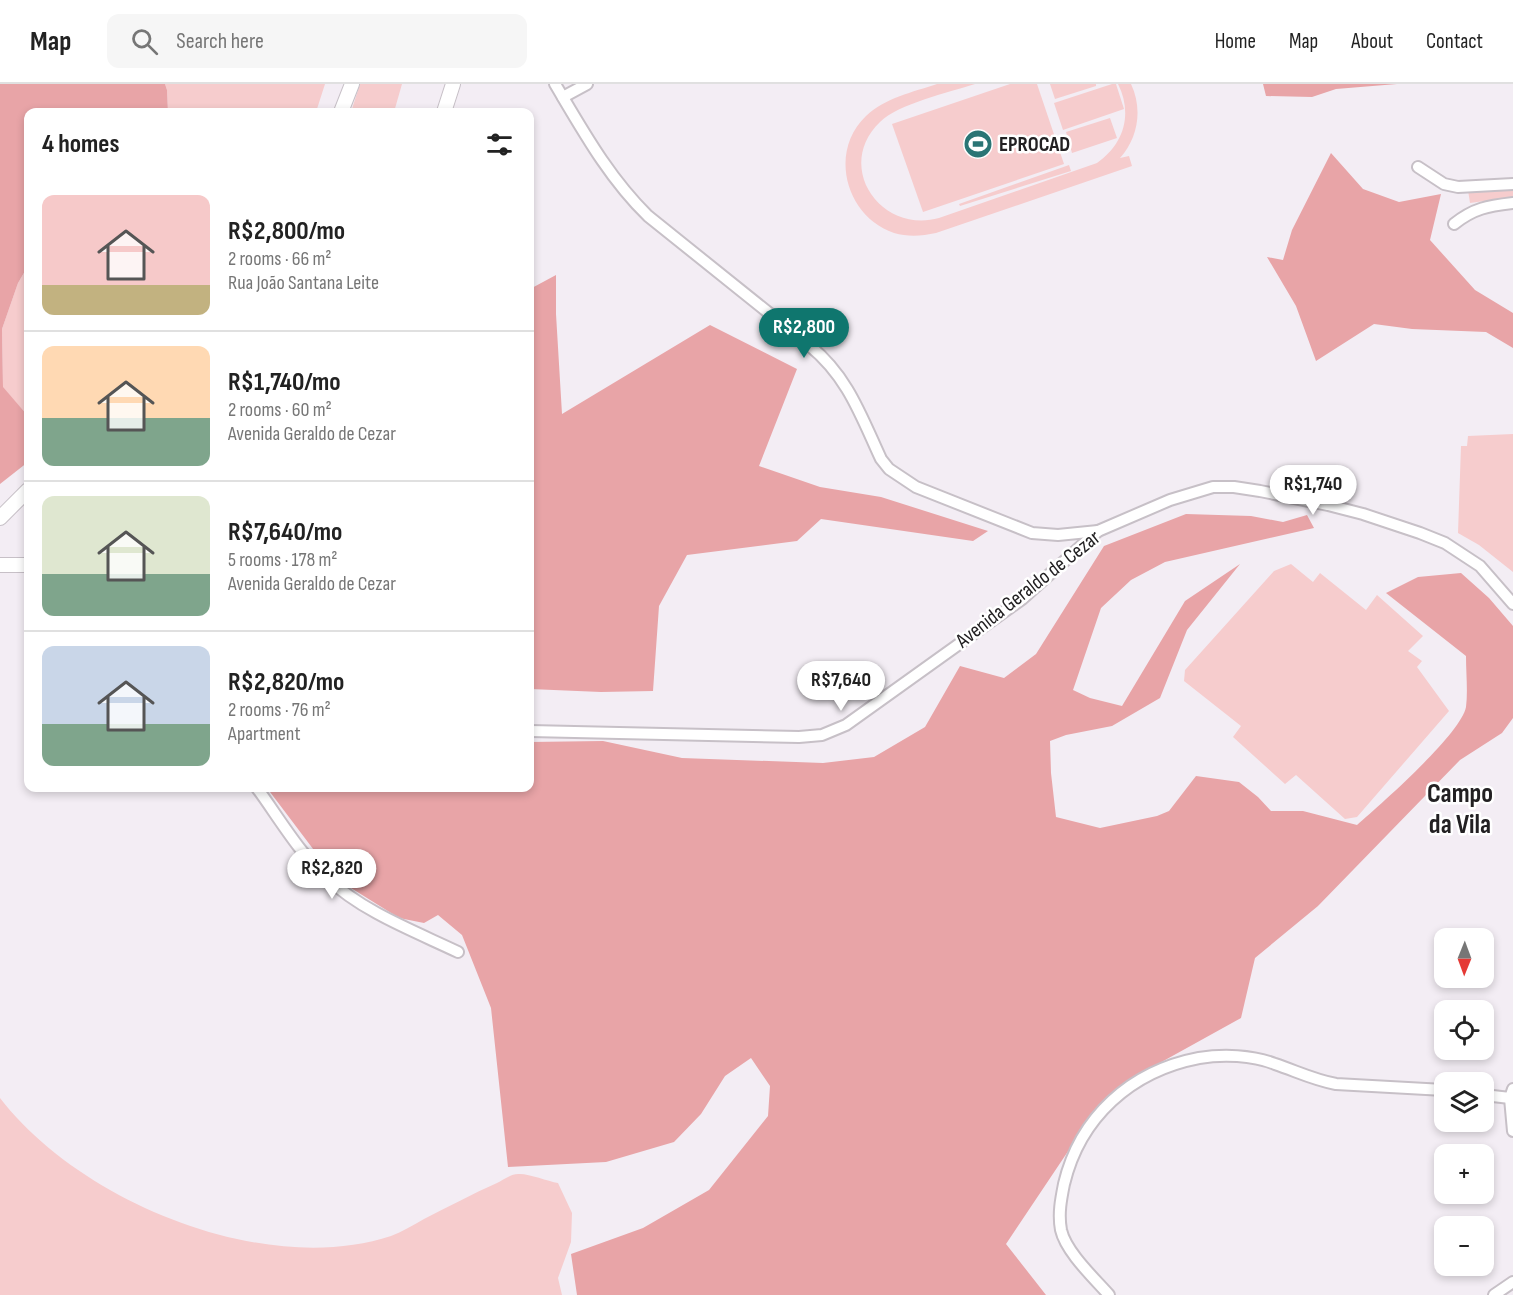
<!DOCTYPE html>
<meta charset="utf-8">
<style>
body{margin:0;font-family:"Sofia Sans Condensed",sans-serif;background:#f6f6f6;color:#222;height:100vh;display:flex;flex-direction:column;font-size:22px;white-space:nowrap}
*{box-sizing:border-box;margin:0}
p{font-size:20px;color:#767676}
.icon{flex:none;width:33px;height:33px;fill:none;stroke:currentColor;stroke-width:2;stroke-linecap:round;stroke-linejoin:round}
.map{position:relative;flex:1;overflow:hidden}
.drawer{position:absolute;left:24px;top:24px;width:510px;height:684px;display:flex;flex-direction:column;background:#fff;border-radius:12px;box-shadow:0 3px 9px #0003}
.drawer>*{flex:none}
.needle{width:39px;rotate:181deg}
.tools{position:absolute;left:1434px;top:844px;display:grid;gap:12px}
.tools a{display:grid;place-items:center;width:60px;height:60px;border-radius:12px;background:#fff;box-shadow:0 3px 9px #0003;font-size:30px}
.price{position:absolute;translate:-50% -51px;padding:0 14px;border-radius:21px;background:#fff;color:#222;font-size:20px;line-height:39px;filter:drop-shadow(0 2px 3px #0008)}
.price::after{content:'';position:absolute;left:50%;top:36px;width:18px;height:14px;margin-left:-9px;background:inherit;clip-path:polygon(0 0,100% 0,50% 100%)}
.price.active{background:#0f766e;color:#fff}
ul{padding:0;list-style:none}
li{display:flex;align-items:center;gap:18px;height:150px;padding:0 18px}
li+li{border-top:2px solid #e0e0e0}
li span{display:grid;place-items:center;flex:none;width:168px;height:120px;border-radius:12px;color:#555}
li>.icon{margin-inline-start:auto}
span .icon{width:72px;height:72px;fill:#fffc;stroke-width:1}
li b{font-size:26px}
h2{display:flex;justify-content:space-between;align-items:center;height:72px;padding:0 18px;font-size:26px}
header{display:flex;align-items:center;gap:36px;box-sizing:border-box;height:84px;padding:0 30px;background:#fff;border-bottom:2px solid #e0e0e0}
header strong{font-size:28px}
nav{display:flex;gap:33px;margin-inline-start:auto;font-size:21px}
.search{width:420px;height:54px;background:#f6f6f6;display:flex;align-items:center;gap:15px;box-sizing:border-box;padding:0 21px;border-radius:12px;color:#767676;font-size:22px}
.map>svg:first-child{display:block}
.green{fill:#f6cccd}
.forest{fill:#e8a4a7}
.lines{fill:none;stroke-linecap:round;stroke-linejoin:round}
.minor-casing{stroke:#c7c0c7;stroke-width:14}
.major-casing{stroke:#c7c0c7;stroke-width:16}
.minor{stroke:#fff;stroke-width:10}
.major{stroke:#fff;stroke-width:14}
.labels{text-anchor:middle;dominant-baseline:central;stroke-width:5;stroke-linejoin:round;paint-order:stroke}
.poi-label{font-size:21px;font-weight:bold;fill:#222022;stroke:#fff;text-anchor:start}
.street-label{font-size:21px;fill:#222022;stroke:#fff}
.district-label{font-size:27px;font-weight:bold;fill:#222022;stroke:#fff}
</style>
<header>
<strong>Map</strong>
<div class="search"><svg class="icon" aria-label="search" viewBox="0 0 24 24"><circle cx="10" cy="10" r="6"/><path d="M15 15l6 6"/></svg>Search here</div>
<nav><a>Home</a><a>Map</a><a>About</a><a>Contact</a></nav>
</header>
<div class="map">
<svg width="1513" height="1211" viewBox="0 0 1513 1211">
<rect width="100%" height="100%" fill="#f3edf4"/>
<!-- green -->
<g class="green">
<path d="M165 0H325L316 28H168L167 6Z"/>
<path d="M360 0H402L394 28H351Z"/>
<path d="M937 0H975C950 8 898 20 880 38 834 82 880 150 939 134L1097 79C1124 60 1133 30 1118 0H1131C1143 25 1138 54 1120 74L1129 72 1132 82 936 149C922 152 908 153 894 149 846 133 828 68 866 32 885 14 913 8 937 0Z"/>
<path d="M1010 0H1037L1064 80 923 128 892 40Z"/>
<path d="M1050 0H1096V2L1055 15Z"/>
<path d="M1112 0H1116L1124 25 1063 46 1054 19Z"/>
<path d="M1110 34 1117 54 1072 69 1066 48Z"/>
<path d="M1069 81 1071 87 960 122 959 120Z"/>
<path d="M1513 102V113L1470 119 1468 106Z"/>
<path d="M28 182V332L3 304 2 245 18 199Z"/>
<path d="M1513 350V488L1479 461 1458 449 1461 362H1467L1468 352Z"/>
<path d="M1291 480 1313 498 1320 489 1366 526 1377 511 1423 552 1408 567 1422 577 1417 583 1449 627 1357 733 1345 735 1296 691 1285 700 1233 653 1241 642 1184 597 1185 586 1274 487Z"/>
<path d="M0 1014C79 1117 264 1194 391 1152 402 1148 413 1141 424 1135 448 1123 472 1110 497 1099 503 1096 511 1090 518 1090 528 1089 547 1097 558 1099L572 1129 571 1158 558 1194 562 1211H0Z"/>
</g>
<!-- forest -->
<g class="forest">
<path d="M0 0H165L167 6 168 28H28V182L18 199 2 245 3 303 28 332V378L0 400Z"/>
<path d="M1263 0H1397L1336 5 1312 13 1266 12Z"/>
<path d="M1331 69 1363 105 1399 118 1441 110 1430 156 1475 206 1513 229V264L1486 248 1412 245 1374 240 1316 277 1296 222 1267 173 1283 176 1292 146Z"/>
<path d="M556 191V230L562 330 710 241 797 285 759 382 820 403 881 413 988 447 973 457 821 435 797 457 687 471 659 522 653 607 601 608 530 605V205Z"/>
<path d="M1186 430 1251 432 1283 438 1307 431 1314 444 1165 478 1131 496 1101 524 1073 606 1090 614 1122 622 1185 517 1240 480 1187 546 1160 614 1112 642 1066 651 1050 657 1051 689 1056 733 1100 744 1157 732 1169 727 1196 692 1239 698 1258 713 1271 727H1303L1357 741C1380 721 1461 650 1466 623 1468 607 1466 589 1466 572L1386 509 1418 493 1461 489 1489 514 1513 542V634L1502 649 1460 676 1318 822 1255 874 1241 934 1129 996 1091 1033 1006 1160 1046 1211H577L571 1170 643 1144 709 1106 768 1032 770 1002 751 974 725 992 701 1030 674 1058 606 1078 508 1083 491 924 462 851 438 831 424 839 399 834 335 794 267 704H530V658L603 657 682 674 823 679 874 673 925 643 960 582 1004 594 1036 570 1104 462Z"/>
</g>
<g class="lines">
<!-- minor casing -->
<g class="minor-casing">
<g id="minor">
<path d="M555 0C583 47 609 94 648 132L810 262C848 293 861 332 881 375L889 385 916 403 1032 449 1058 451 1098 447"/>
<path d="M563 13 587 0"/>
<path d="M1418 83 1444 100 1458 103 1513 100"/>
<path d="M1454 140C1474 124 1488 122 1513 119"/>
<path d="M530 647 799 653 822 651 846 641 1022 515 1098 447 1170 416 1213 403H1234L1260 407 1328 421 1363 430 1420 449 1445 459 1480 482 1513 520"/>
<path d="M257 704C279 734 299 769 327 794 363 828 414 847 458 868"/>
<path d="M1513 1005 1510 1014 1513 1047"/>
<path d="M1484 1011 1510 1014"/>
<path d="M1109 1211C1094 1194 1066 1168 1061 1146 1058 1130 1061 1115 1064 1100 1080 1033 1131 987 1199 974 1223 970 1252 971 1275 980 1296 987 1314 996 1336 1000L1444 1006"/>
<path d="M1494 1211 1513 1198"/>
</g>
</g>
<!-- major casing -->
<g class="major-casing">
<g id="major">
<path d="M341 28 352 0"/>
<path d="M444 28 453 0"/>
<path d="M0 434 28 406"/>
<path d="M0 481H28"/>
</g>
</g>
<!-- minor -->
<use href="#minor" class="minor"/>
<!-- major -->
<use href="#major" class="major"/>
</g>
<!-- icons -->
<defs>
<g id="stadium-disc" transform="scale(1.5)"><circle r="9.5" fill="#2a7575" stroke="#fff"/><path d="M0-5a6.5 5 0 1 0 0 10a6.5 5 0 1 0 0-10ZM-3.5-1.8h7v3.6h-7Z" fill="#fff"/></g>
</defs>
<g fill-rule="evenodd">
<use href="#stadium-disc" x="978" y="60"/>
</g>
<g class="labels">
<!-- poi labels -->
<g class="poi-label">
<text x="999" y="60">EPROCAD</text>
</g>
<!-- street labels -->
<g class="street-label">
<text transform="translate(1028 505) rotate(-38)">Avenida Geraldo de Cezar</text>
</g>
<!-- district labels -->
<g class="district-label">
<text x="1460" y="710">Campo<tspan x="1460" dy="31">da Vila</tspan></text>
</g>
</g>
</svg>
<div class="tools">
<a><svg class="needle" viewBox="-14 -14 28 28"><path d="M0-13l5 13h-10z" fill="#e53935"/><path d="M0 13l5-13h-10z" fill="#767676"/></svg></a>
<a><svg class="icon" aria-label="locate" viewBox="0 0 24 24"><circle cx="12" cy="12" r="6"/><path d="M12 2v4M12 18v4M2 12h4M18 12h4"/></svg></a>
<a><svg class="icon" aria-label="layers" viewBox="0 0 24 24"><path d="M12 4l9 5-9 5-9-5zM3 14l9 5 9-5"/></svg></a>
<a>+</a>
<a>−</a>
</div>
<b class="price active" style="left:804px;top:275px">R$2,800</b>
<b class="price" style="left:1313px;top:432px">R$1,740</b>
<b class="price" style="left:841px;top:628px">R$7,640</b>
<b class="price" style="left:332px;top:816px">R$2,820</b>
<section class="drawer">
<h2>4 homes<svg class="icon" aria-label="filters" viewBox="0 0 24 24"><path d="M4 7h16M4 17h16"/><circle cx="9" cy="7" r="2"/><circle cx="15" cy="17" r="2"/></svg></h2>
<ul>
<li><span style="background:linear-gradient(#f6c9c9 75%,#c2b280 0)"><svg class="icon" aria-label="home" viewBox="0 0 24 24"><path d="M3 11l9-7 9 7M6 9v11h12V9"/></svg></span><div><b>R$2,800/mo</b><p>2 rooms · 66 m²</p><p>Rua João Santana Leite</p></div></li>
<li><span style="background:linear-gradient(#ffd9b3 60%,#7fa58c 0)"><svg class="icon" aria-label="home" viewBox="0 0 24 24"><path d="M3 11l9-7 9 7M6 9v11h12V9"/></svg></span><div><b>R$1,740/mo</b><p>2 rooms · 60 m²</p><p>Avenida Geraldo de Cezar</p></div></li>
<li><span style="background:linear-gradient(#dfe7d0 65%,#7fa58c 0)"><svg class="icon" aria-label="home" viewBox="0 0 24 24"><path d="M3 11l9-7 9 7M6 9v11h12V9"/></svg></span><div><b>R$7,640/mo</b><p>5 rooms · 178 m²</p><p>Avenida Geraldo de Cezar</p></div></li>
<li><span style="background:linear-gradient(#c9d6e8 65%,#7fa58c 0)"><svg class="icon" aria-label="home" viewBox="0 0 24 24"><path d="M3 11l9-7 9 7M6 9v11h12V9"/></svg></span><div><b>R$2,820/mo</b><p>2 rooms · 76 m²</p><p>Apartment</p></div></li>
</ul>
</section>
</div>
